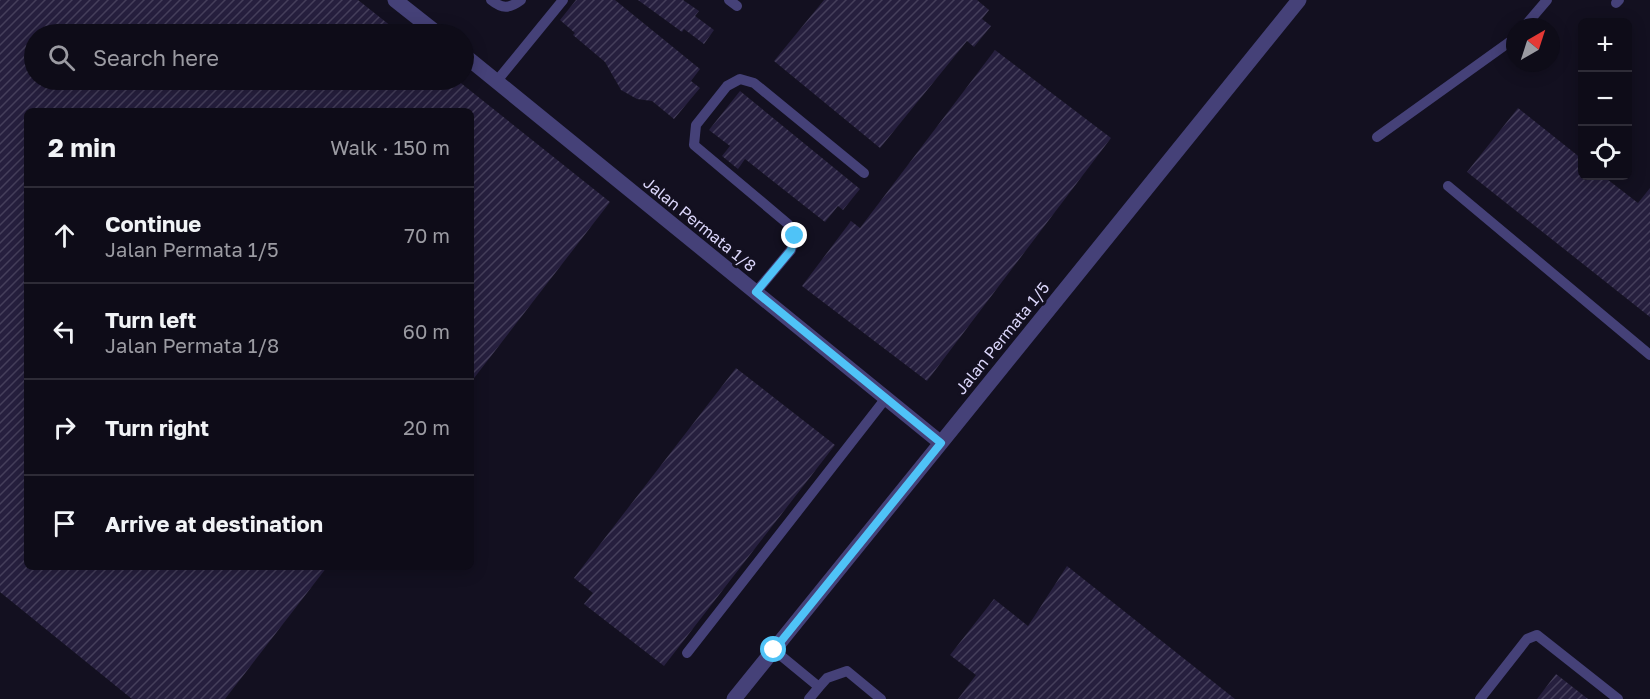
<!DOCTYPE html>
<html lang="en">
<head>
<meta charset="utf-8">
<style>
	:root { --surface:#0e0c18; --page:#1c1a25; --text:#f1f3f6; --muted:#9b9ba2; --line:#2e2c37 }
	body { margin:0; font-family:"Golos Text",sans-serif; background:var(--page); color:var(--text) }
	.controls { position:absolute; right:18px; top:18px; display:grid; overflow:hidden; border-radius:9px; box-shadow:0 3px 15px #0003 }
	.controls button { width:54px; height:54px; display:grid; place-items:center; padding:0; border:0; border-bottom:2px solid var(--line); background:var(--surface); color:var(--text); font:30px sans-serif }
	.compass { position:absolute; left:1506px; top:18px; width:54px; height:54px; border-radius:50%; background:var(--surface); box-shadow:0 3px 15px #0003; rotate:39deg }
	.stop { position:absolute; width:18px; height:18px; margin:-14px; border:4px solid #4fc3f7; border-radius:50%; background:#fff }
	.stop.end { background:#4fc3f7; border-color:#fff; box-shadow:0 2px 6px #0008 }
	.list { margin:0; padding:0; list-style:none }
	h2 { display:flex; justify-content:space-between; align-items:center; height:78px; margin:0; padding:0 24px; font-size:26px }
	h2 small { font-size:20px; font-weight:400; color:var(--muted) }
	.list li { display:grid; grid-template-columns:39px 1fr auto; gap:18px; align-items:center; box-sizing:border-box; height:96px; padding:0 24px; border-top:2px solid var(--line) }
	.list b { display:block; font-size:22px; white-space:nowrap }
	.list p { margin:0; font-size:20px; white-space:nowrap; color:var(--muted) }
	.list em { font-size:20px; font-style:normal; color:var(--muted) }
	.icon { flex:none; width:33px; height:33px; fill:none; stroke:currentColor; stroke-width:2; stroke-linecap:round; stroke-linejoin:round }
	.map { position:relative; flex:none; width:1650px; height:699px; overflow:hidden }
	.search { position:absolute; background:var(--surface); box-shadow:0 3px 15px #0003; left:24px; top:24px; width:450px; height:66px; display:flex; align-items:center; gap:15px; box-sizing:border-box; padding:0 21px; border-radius:33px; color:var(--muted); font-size:22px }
	.panel { position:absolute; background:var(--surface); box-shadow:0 3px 15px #0003; left:24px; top:108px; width:450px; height:462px; border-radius:9px }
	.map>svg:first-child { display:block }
	.building { fill:url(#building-hatch) }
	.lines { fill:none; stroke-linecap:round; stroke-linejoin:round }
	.lane { stroke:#454178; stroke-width:10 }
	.street { stroke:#454178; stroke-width:15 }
	.route { stroke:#4fc3f7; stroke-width:8 }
	.labels { text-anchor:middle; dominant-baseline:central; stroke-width:6; stroke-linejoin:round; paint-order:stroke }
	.street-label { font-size:16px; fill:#dad5f9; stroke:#131020 }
</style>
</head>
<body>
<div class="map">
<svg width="1650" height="699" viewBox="0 0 1650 699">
	<defs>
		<pattern id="building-hatch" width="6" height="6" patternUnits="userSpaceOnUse" patternTransform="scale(1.5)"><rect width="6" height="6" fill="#261f3e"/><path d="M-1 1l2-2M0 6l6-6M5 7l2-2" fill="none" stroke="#453f5b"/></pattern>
	</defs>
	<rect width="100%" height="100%" fill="#131020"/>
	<path class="building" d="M0 0H358L401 34H34V80H457L610 202 471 382V111H27V567H327L225 699H132L0 592Z
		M576 0H615L700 69 691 81 700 88 674 119 652 101 637 99 621 90 605 62 573 35 575 33 560 20Z
		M638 0H683L699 11 695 16 714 30 704 44 684 29 682 32Z
		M824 0H977L989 10 982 19 991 26 974 47 967 41 880 148 774 61Z
		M995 50 1111 138 927 381 802 286 851 221 860 228Z
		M740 91 860 189 843 210 838 206 825 222 745 159 738 169 722 156 730 146 709 130Z
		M1518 108 1582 159V176H1603L1638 203 1650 188V317L1467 172Z
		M736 368 835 445 664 666 584 604 593 593 574 578Z
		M1067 566 1235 699H958L976 675 950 655 994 599 1028 626Z
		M1556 674 1588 699H1537Z"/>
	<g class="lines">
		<path class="lane" d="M491 0C502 9 509 9 521 0
			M729 0 737 6
			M1616 3 1619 0
			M1524 27 1547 0
			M496 82 563 0
			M1377 137 1515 38
			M1448 186 1650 355
			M756 292 791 250 795 236 788 224 694 145 696 125 727 86 740 79 754 83 864 173
			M774 650 819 687 809 699
			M687 653 886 398
			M819 687 827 678 847 671 881 699
			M1480 699 1527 639 1537 635 1618 699"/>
		<path class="street" d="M395 0 438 34
			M464 55 941 443
			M734 699 1299 0"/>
	</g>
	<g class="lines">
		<path class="route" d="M774 650 941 443 756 292 791 250 795 236"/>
	</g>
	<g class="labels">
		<g class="street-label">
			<text transform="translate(700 224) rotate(39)">Jalan Permata 1/8</text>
			<text transform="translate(1002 338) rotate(-51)">Jalan Permata 1/5</text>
		</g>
	</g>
</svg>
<div class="controls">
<button>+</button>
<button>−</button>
<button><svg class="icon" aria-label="locate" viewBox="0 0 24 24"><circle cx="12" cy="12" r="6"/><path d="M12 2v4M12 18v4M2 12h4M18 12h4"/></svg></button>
</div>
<svg class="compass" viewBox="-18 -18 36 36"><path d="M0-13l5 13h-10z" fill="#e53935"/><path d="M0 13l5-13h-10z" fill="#9b9ba2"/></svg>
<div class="stop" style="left:774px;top:650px"></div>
<div class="stop end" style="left:795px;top:236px"></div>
<div class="search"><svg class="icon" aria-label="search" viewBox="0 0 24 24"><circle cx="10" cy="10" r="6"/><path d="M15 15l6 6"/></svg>Search here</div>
<section class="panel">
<h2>2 min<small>Walk · 150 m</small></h2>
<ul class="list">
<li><svg class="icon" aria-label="ahead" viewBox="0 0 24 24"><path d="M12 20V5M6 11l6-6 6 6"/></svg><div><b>Continue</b><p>Jalan Permata 1/5</p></div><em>70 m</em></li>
<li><svg class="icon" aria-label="left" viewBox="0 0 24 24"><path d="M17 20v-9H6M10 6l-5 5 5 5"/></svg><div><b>Turn left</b><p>Jalan Permata 1/8</p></div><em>60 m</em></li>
<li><svg class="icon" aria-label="right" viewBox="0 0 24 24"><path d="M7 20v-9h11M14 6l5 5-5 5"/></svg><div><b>Turn right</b></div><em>20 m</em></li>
<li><svg class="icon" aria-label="arrive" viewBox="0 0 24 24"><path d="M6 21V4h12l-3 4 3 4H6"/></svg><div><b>Arrive at destination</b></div></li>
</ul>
</section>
</div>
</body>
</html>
